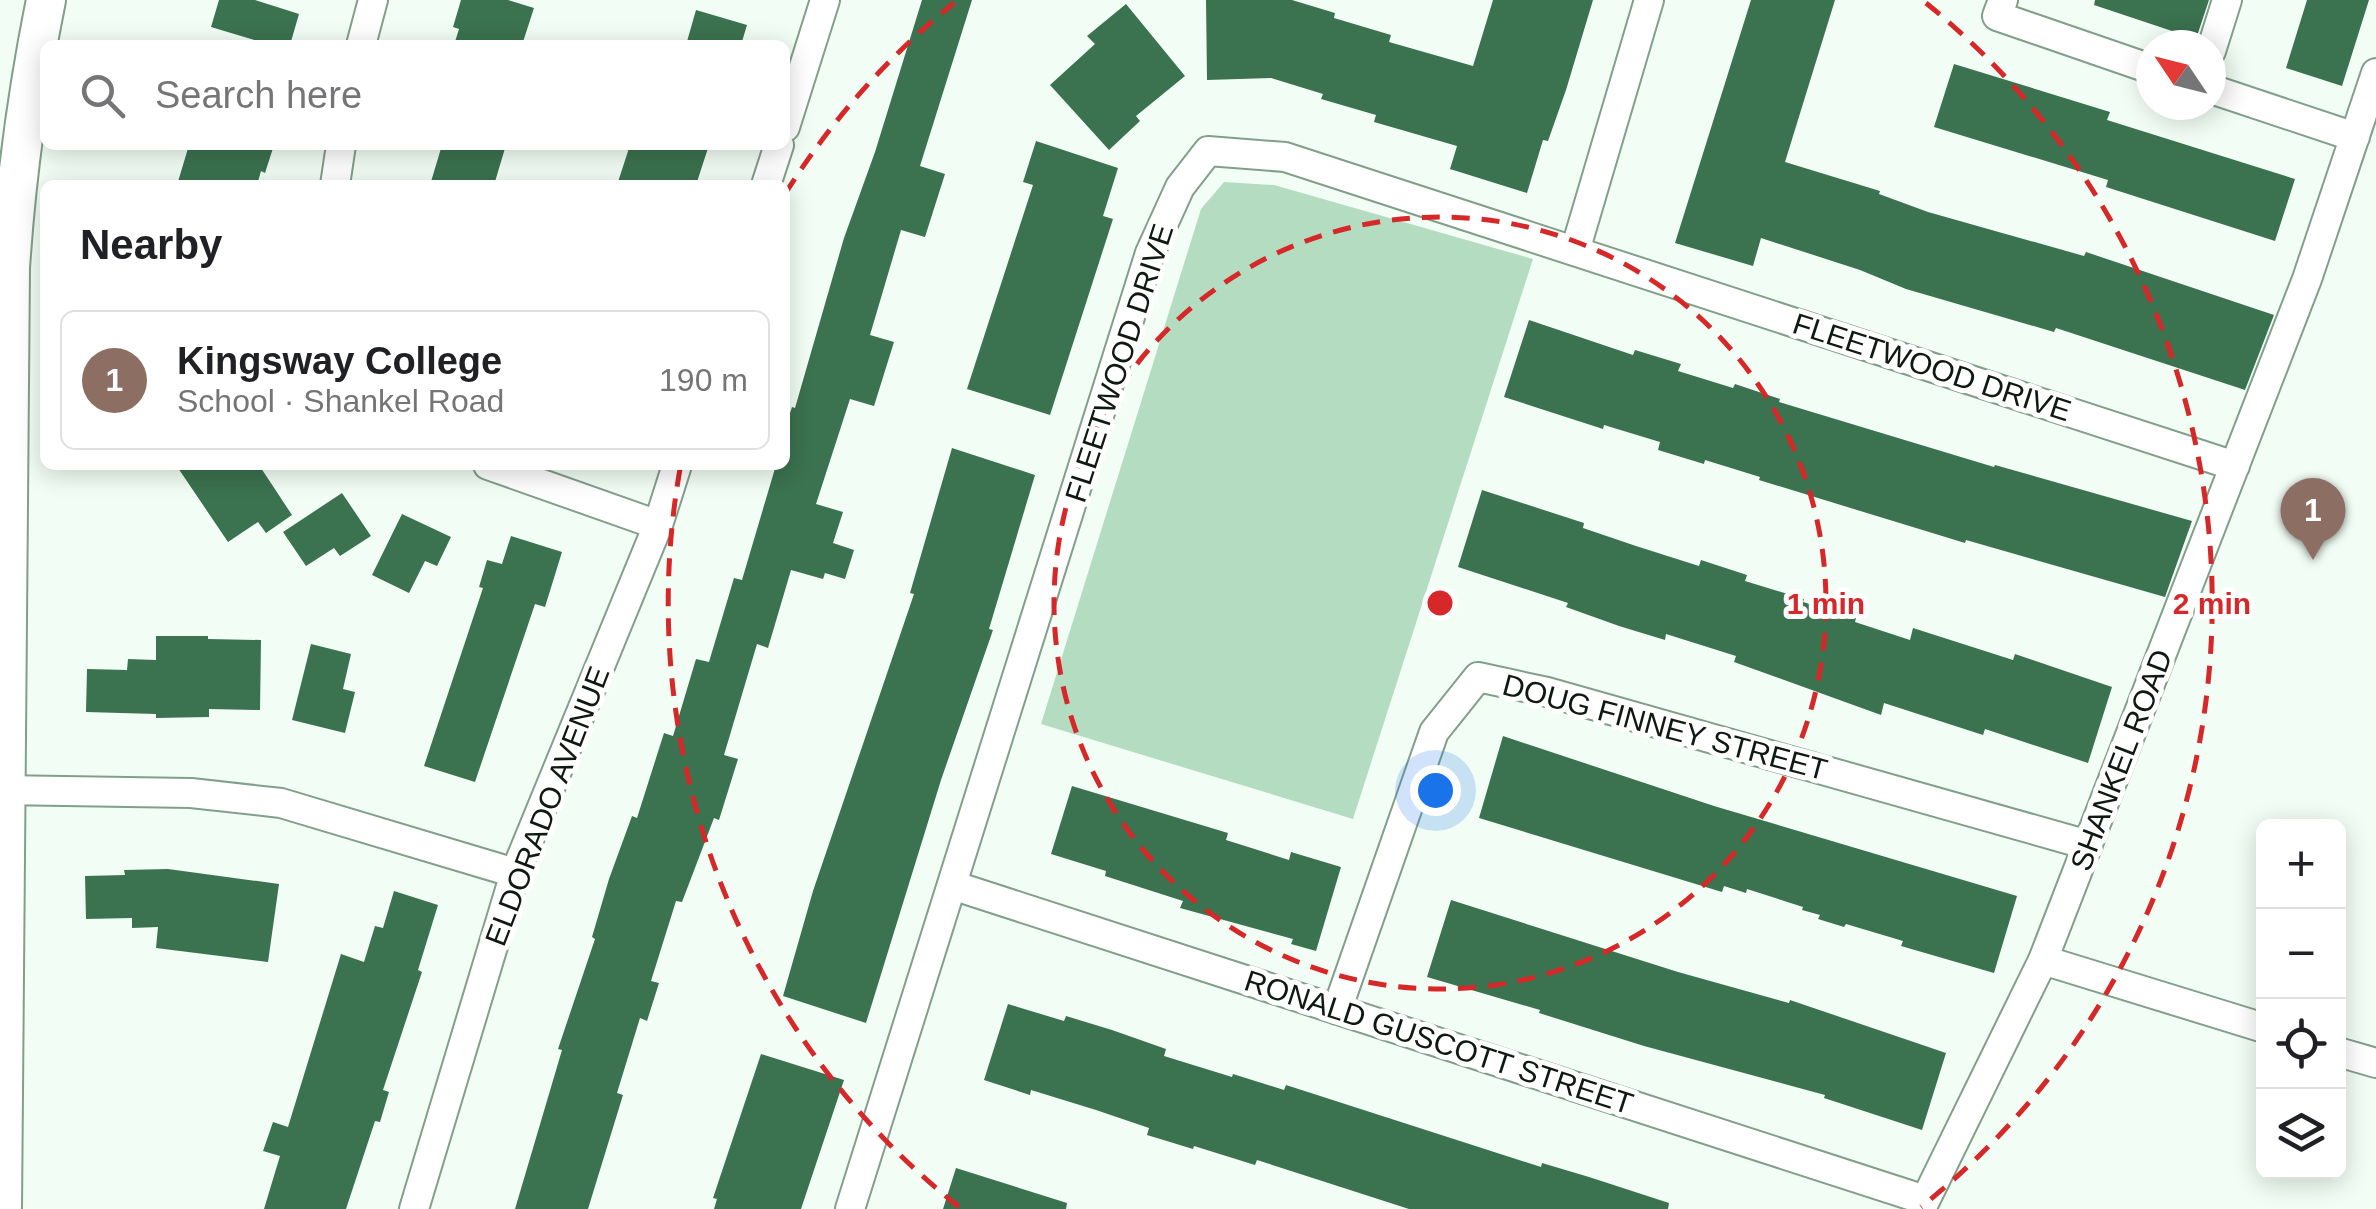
<!DOCTYPE html>
<html lang="en">
<head>
<meta charset="utf-8">
<style>
	:root { --surface:#fff; --page:#f2f2f2; --text:#202124; --muted:#757577; --line:#e0e0e0; --accent:#7c3aed }
	body { margin:0; font-family:Arial,sans-serif; background:var(--page); color:var(--text) }
	.controls { position:absolute; right:30px; bottom:30px; display:grid; overflow:hidden; border-radius:15px; box-shadow:0 5px 25px #0003 }
	.controls button { width:90px; height:90px; display:grid; place-items:center; padding:0; border:0; border-bottom:2px solid var(--line); background:var(--surface); color:var(--text); font:50px sans-serif }
	.compass { position:absolute; left:2136px; top:30px; width:90px; height:90px; border-radius:50%; background:var(--surface); box-shadow:0 5px 25px #0003; rotate:305deg }
	.you { position:absolute; left:1435px; top:790px; width:35px; height:35px; margin:-25px; border:8px solid #fff; border-radius:50%; background:#1a73e8; box-shadow:0 0 0 15px #1a73e833 }
	.badge { display:grid; place-items:center; width:65px; height:65px; border-radius:50%; background:var(--accent); color:#fff; font-size:32px; font-weight:700 }
	.pin { position:absolute; translate:-50% -82px; filter:drop-shadow(0 2px 5px #0008) }
	.pin::after { content:''; position:absolute; top:52px; width:35px; height:30px; background:inherit; clip-path:polygon(0 0,100% 0,50% 100%) }
	.list { margin:0; padding:0; list-style:none }
	h2 { display:flex; justify-content:space-between; align-items:center; height:130px; margin:0; padding:0 40px; font-size:42px }
	h2 small { font-size:32px; font-weight:400; color:var(--muted) }
	.list li { display:grid; grid-template-columns:65px 1fr auto; gap:30px; align-items:center; box-sizing:border-box; height:140px; margin:0 20px 20px; padding:0 20px; border:2px solid var(--line); border-radius:15px }
	.list b { display:block; font-size:38px; white-space:nowrap }
	.list p { margin:0; font-size:32px; white-space:nowrap; color:var(--muted) }
	.list em { font-size:32px; font-style:normal; color:var(--muted) }
	.icon { flex:none; width:55px; height:55px; fill:none; stroke:currentColor; stroke-width:2; stroke-linecap:round; stroke-linejoin:round }
	.map { position:relative; flex:none; width:2376px; height:1209px; overflow:hidden }
	.search { position:absolute; background:var(--surface); box-shadow:0 5px 25px #0003; left:40px; top:40px; width:750px; height:110px; display:flex; align-items:center; gap:25px; box-sizing:border-box; padding:0 35px; border-radius:15px; color:var(--muted); font-size:38px }
	.panel { position:absolute; background:var(--surface); box-shadow:0 5px 25px #0003; left:40px; top:180px; width:750px; height:290px; border-radius:15px }
	.map>svg:first-child { display:block }
	.green { fill:#b4dcc0 }
	.building { fill:#3b724f }
	.lines { fill:none; stroke-linecap:round; stroke-linejoin:round }
	.street-casing { stroke:#829f8a; stroke-width:32 }
	.secondary-casing { stroke:#829f8a; stroke-width:42 }
	.street { stroke:#fff; stroke-width:28 }
	.secondary { stroke:#fff; stroke-width:38 }
	.ring { fill:none; stroke:#d62828; stroke-width:5; stroke-dasharray:18 12 }
	.labels { text-anchor:middle; dominant-baseline:central; stroke-width:10; stroke-linejoin:round; paint-order:stroke }
	.street-label { font-size:30px; fill:#0d1911; stroke:#fff }
	.centre { fill:#d62828; stroke:#fff; stroke-width:5 }
	.ring-label { font-size:30px; text-anchor:middle; font-weight:bold; fill:#d62828; stroke:#fff; stroke-width:10; stroke-linejoin:round; paint-order:stroke }
</style>
</head>
<body>
<div class="map">
<svg width="2376" height="1209" viewBox="0 0 2376 1209">
	<rect width="100%" height="100%" fill="#f2fef5"/>
	<path class="green" d="M1224 182 1274 185 1533 259 1353 819 1041 724 1201 209Z"/>
	<path class="building" d="M219 0H255L299 14 290 45H271L211 27Z
		M461 0H508L534 8 522 45H454L459 29 453 27Z
		M922 0H972L920 166 945 174 925 237 901 230 870 335 894 342 874 406 850 399 816 504 843 512 833 543 854 550 845 579 825 573 823 579 791 570 768 648 757 644 724 755 738 759 719 820 714 818 682 902 676 901 651 981 659 983 647 1021 640 1018 617 1093 623 1095 588 1209H515L562 1050 558 1049 595 939 592 937 609 879 632 816 637 818 664 733 673 736 696 659 709 662 734 578 742 580 776 465H785V428L792 407 795 408 844 238 875 152Z
		M1206 0H1292L1335 13 1334 18 1391 35 1389 42 1473 66 1493 0H1593L1566 90 1548 141 1543 140 1527 193 1450 169 1457 146 1374 122 1376 115 1321 99 1323 94 1271 78 1207 80Z
		M1751 0H1835L1785 162 1880 191 1879 194 1928 212 2084 256 2086 252 2274 315 2245 390 2056 328 2054 332 1906 289 1860 270 1761 238 1753 266 1675 243Z
		M2095 0H2209L2196 39 2094 5Z
		M2307 0H2369L2342 86 2286 68Z
		M1126 4 1185 76 1136 116 1140 121 1109 150 1050 85 1095 44 1087 36Z
		M696 10 747 25 741 45H686Z
		M1954 64 2110 112 2107 120 2295 179 2275 241 2106 187 2108 180 1934 127Z
		M1036 141 1118 168 1103 216 1113 219 1050 415 967 389 1033 185 1023 182Z
		M189 145H274L265 173 261 171 257 185H177Z
		M442 145H506L494 185H430Z
		M630 145H709L696 185H617Z
		M1529 320 1633 355 1635 350 1681 364 1678 371 1733 388 1735 384 1780 399 1779 402 1994 467 1995 465 2192 521 2165 597 1966 540 1965 543 1759 480 1760 477 1705 460 1704 464 1658 450 1660 442 1604 425 1603 429 1504 397Z
		M952 448 1035 475 989 629 993 630 941 780 866 1023 783 996 813 891 914 594 910 593Z
		M176 465H259L292 515 266 533 258 522 228 542Z
		M1482 490 1584 523 1583 528 1636 546 1699 566 1701 560 1747 575 1745 581 1804 599 1803 602 1856 618 1855 622 1910 640 1913 628 2013 660 2015 654 2112 687 2088 763 1985 729 1983 735 1884 703 1881 715 1734 662 1736 656 1666 634 1665 640 1619 626 1566 607 1568 603 1458 567Z
		M342 493 371 536 340 556 334 548 306 566 283 532Z
		M402 514 451 537 437 566 425 561 409 593 372 575Z
		M511 536 562 552 545 607 535 604 475 782 424 766 483 588 479 587 487 560 502 564Z
		M156 636H208V639L261 640 260 710 209 709V717L156 718V714L86 712 87 669 127 670 128 659 156 660Z
		M311 644 351 654 343 689 355 692 345 733 292 720Z
		M1503 736 1714 806 2017 896 1994 973 1901 946 1903 941 1846 924 1844 927 1818 919 1820 915 1802 910 1803 907 1747 889 1746 893 1724 886 1722 892 1479 818Z
		M1072 786 1228 833 1226 840 1289 860 1291 852 1341 867 1316 951 1291 944 1293 939 1180 908 1183 901 1105 876 1106 871 1051 854Z
		M168 869 279 884 268 962 156 948 158 927 132 928V918L86 919 85 876 125 875 124 870Z
		M394 891 438 905 418 970 422 972 383 1090 389 1092 380 1122 375 1121 346 1209H264L280 1156 263 1151 273 1122 288 1127 341 954 364 962 375 926 383 928Z
		M1451 900 1678 972 1789 1003 1790 1000 1946 1053 1922 1130 1824 1098 1825 1095 1644 1046 1539 1013 1540 1010 1427 977Z
		M1008 1004 1064 1021 1066 1016 1112 1030 1166 1049 1164 1056 1232 1077 1233 1074 1284 1090 1286 1085 1541 1167 1542 1163 1589 1177 1669 1203 1668 1209H1409L1257 1160 1255 1165 1194 1146 1193 1149 1147 1135 1149 1128 1096 1110 1031 1090 1030 1095 984 1080Z
		M761 1054 844 1080 801 1209H714L717 1199 713 1198Z
		M956 1168 1067 1203 1066 1209H943Z"/>
	<g class="lines">
		<g class="street-casing">
			<path id="street" d="M2003 0 1997 16 2151 69
				M361 45 373 0
				M2211 51 2227 0
				M2211 89 2355 137
				M785 127 825 0
				M335 185 341 145
				M766 185 779 145
				M1575 251 1649 0
				M488 465 658 525
				M0 790 191 793 281 803 515 873
				M952 885 1925 1200
				M2043 960 2264 1028
				M1337 1010 1434 732 1478 677 1547 692 2088 845
				M2338 1052 2376 1063
				M414 1209 515 873 658 525 677 465
				M850 1209 1150 253 1180 187 1208 151 1285 157 2235 466
				M1921 1209 2043 960 2307 279 2376 73"/>
		</g>
		<g class="secondary-casing">
			<path id="secondary" d="M2 1209 10 268C16 177 28 89 46 0"/>
		</g>
		<use href="#street" class="street"/>
		<use href="#secondary" class="secondary"/>
	</g>
	<g class="ring">
		<circle cx="1440" cy="603" r="386"/>
		<path d="M959 1207A772 772 0 0 1 680 469M785 194A772 772 0 0 1 954 3M1926 3A772 772 0 0 1 1921 1207"/>
	</g>
	<g class="labels">
		<g class="street-label">
			<text transform="translate(1119 363) rotate(-72)">FLEETWOOD DRIVE</text>
			<text transform="translate(1932 367) rotate(18)">FLEETWOOD DRIVE</text>
			<text transform="translate(1665 727) rotate(15)">DOUG FINNEY STREET</text>
			<text transform="translate(2121 760) rotate(-69)">SHANKEL ROAD</text>
			<text transform="translate(547 806) rotate(-69)">ELDORADO AVENUE</text>
			<text transform="translate(1439 1042) rotate(18)">RONALD GUSCOTT STREET</text>
		</g>
	</g>
	<circle cx="1440" cy="603" r="15" class="centre"/>
	<g class="ring-label">
		<text x="1826" y="614">1 min</text>
		<text x="2212" y="614">2 min</text>
	</g>
</svg>
<div class="controls">
<button>+</button>
<button>−</button>
<button><svg class="icon" aria-label="locate" viewBox="0 0 24 24"><circle cx="12" cy="12" r="6"/><path d="M12 2v4M12 18v4M2 12h4M18 12h4"/></svg></button>
<button><svg class="icon" aria-label="layers" viewBox="0 0 24 24"><path d="M12 4l9 5-9 5-9-5zM3 14l9 5 9-5"/></svg></button>
</div>
<svg class="compass" viewBox="-18 -18 36 36"><path d="M0-13l5 13h-10z" fill="#e53935"/><path d="M0 13l5-13h-10z" fill="#757577"/></svg>
<div class="you"></div>
<div class="pin badge" style="left:2313px;top:560px;background:#8d6e63">1</div>
<div class="search"><svg class="icon" aria-label="search" viewBox="0 0 24 24"><circle cx="10" cy="10" r="6"/><path d="M15 15l6 6"/></svg>Search here</div>
<section class="panel">
<h2>Nearby<small></small></h2>
<ul class="list">
<li><span class="badge" style="background:#8d6e63">1</span><div><b>Kingsway College</b><p>School · Shankel Road</p></div><em>190 m</em></li>
</ul>
</section>
</div>
</body>
</html>
